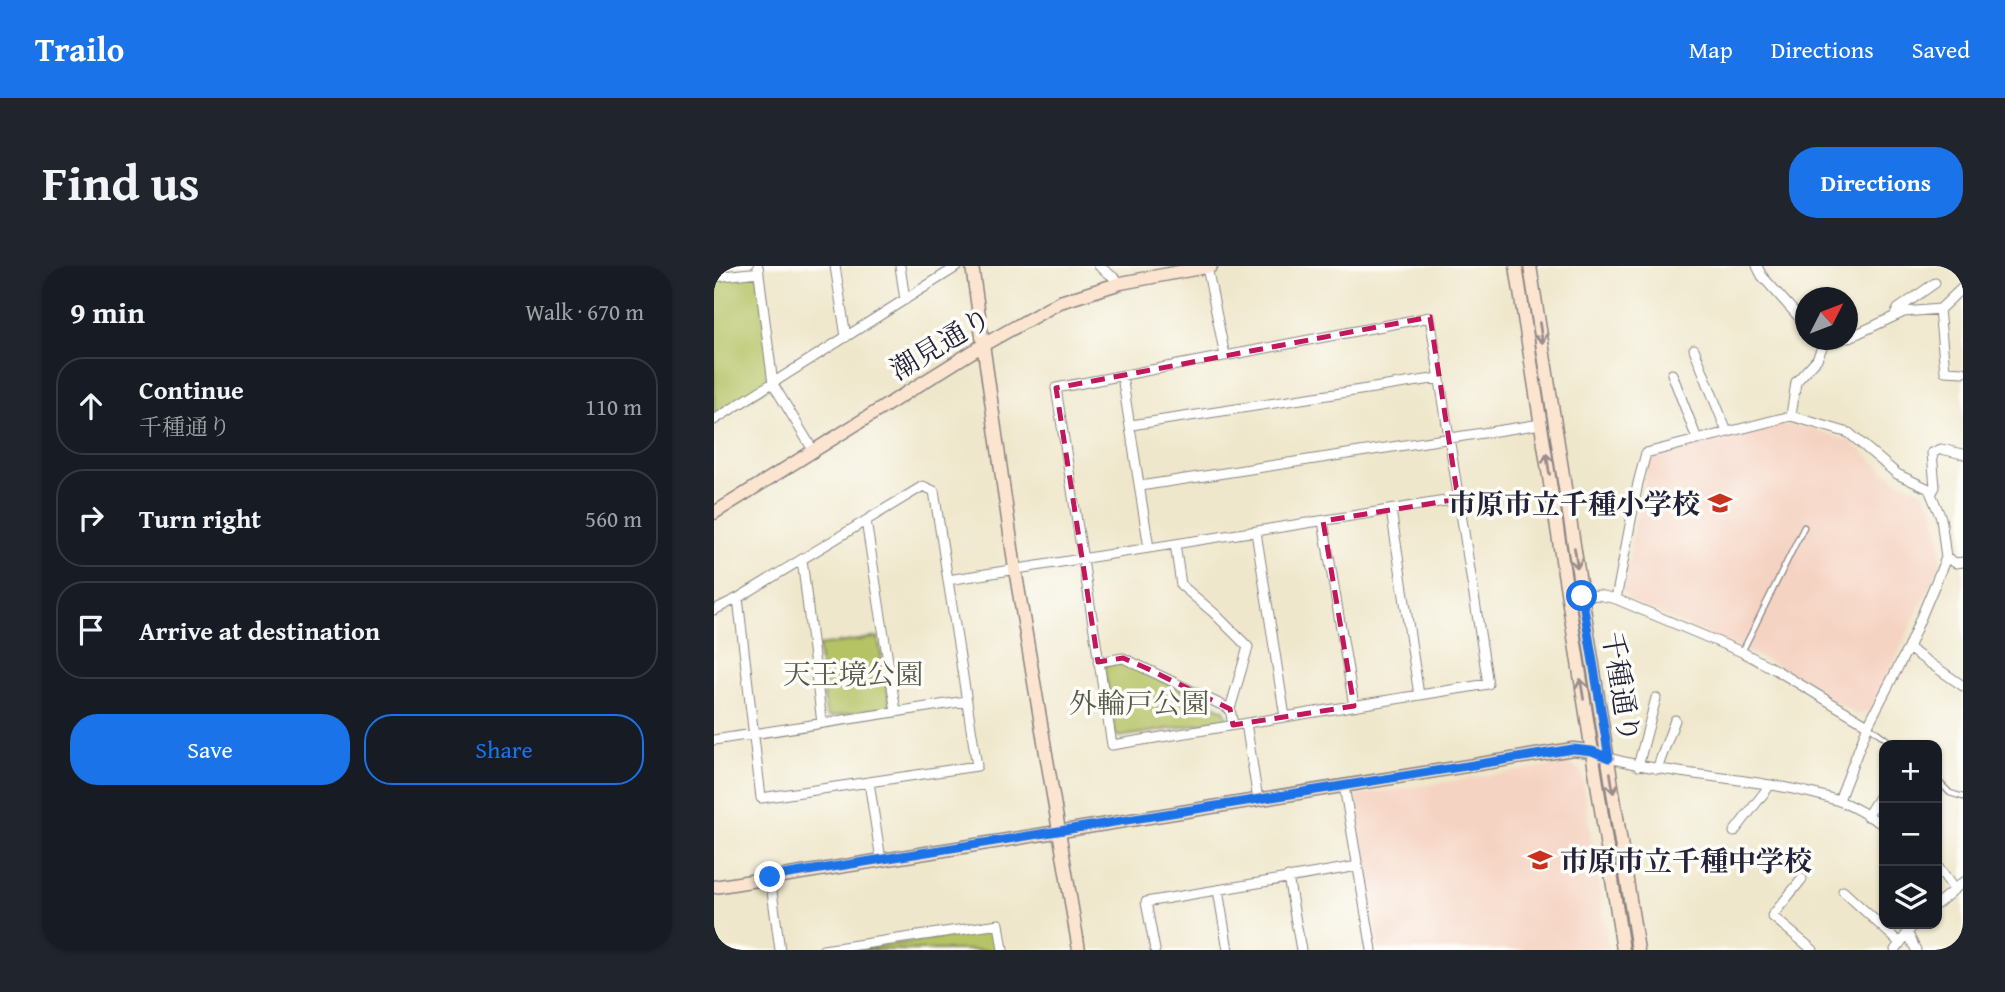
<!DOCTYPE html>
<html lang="en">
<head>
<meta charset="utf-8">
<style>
	:root { --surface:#171b24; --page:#20242c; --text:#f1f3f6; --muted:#9ea1a6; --line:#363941; --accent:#1a73e8 }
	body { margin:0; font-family:"Gentium Book Plus","Noto Serif JP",serif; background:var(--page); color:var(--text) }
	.controls { position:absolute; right:21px; bottom:21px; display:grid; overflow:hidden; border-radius:14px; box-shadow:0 2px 5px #0004 }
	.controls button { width:63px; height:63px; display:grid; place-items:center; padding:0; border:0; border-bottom:2px solid var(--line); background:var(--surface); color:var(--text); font:35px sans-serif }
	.compass { position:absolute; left:1081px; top:21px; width:63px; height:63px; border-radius:50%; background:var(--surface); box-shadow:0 2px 5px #0004; rotate:48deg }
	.stop { position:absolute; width:21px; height:21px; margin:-16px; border:5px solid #1a73e8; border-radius:50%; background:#fff }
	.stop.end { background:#1a73e8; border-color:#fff; box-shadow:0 2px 7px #0008 }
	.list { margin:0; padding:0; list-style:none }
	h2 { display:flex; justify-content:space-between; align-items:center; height:91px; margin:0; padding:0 28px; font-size:30px }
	h2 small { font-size:23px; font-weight:400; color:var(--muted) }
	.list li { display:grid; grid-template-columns:46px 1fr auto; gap:21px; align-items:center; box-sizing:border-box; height:98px; margin:0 14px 14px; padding:0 14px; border:2px solid var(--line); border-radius:28px }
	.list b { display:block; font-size:26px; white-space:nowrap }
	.list p { margin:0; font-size:23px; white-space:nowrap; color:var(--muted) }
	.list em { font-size:23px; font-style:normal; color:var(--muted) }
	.actions { display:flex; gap:14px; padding:21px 28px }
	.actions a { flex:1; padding:16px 0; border:2px solid var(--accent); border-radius:28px; text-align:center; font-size:24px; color:var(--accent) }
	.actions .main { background:var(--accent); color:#fff }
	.icon { flex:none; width:38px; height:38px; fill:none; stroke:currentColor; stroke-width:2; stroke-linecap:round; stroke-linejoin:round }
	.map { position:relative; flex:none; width:1249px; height:684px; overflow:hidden; border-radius:28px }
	header { display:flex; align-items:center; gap:42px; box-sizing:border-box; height:98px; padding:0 35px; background:var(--accent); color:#fff }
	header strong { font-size:33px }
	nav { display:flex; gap:38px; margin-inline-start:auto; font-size:24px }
	.intro { display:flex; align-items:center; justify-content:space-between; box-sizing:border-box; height:168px; padding:0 42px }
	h1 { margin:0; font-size:49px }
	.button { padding:18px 32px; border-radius:28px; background:var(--accent); color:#fff; font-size:24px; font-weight:700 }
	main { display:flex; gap:42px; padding:0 42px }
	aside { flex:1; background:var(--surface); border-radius:28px; box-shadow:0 2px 5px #0004 }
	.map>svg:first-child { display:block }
	.built { fill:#f5d3c2 }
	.green { fill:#b5c365; stroke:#6c7250; stroke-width:2 }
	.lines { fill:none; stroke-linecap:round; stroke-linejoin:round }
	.lane-casing { stroke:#888483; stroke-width:7 }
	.street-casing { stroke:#888483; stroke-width:11 }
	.secondary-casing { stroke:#888483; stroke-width:15 }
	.lane { stroke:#fff; stroke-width:4.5 }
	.street { stroke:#fff; stroke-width:9 }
	.secondary { stroke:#fce5d0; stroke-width:12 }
	.oneway { stroke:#9a8d8d }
	.route { stroke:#1a73e8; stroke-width:9 }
	.marked { fill:none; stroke:#c2185b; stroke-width:5; stroke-dasharray:14 9; stroke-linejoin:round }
	.labels { text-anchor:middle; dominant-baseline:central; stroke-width:7; stroke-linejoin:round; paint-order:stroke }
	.street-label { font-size:28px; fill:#22223b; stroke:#fdfcf7 }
	.poi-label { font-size:28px; font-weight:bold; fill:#22223b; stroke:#fdfcf7; text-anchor:end }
	.park-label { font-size:28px; fill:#555a4a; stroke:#fdfcf7 }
</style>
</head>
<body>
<header>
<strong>Trailo</strong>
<nav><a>Map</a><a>Directions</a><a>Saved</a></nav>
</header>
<div class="intro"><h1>Find us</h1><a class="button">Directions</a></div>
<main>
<aside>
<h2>9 min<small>Walk · 670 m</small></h2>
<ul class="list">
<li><svg class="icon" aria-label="ahead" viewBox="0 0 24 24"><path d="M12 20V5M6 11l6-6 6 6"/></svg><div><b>Continue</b><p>千種通り</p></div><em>110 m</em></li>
<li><svg class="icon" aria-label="right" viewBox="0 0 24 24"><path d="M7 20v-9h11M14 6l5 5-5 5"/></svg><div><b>Turn right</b></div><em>560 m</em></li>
<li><svg class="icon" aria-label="arrive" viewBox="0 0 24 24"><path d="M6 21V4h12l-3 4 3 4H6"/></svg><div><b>Arrive at destination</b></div></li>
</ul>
<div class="actions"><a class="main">Save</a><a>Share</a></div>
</aside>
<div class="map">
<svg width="1249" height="684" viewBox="0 0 1249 684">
	<rect width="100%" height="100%" fill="#fdfcf7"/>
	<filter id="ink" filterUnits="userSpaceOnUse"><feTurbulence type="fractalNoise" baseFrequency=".0143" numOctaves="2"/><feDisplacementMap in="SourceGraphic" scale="14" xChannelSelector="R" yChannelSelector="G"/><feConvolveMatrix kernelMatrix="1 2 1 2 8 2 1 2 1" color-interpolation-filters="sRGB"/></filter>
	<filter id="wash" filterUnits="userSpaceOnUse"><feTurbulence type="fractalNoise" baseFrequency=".00686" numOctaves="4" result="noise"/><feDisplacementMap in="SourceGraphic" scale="28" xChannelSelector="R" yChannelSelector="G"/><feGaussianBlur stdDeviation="1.57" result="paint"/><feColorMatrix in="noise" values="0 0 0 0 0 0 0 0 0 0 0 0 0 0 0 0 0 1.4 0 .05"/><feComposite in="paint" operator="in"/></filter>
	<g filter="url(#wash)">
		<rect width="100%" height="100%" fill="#efe7cb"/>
		<path class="built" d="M1069 159 1097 162 1136 175 1181 213 1208 225 1219 240 1227 280 1226 298 1157 444 1143 449 1060 398 915 334 909 324 934 196 941 190 1029 166Z
			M855 497 867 505 895 684H665L641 530Z"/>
		<path class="green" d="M45 6 59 118 0 154V11Z
			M164 371 176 438 174 441 115 451 112 448 104 380Z
			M409 395 510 444 513 450 511 454 405 471 401 467 390 401 394 398Z
			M277 664 281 667 284 684H139Z"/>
	</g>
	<g filter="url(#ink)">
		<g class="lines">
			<g class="lane-casing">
				<path id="lane" d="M1028 386 1090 261
					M1155 460 1180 479
					M1223 514 1236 527 1249 531"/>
			</g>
			<g class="street-casing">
				<path id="street" d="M44 0 59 118 99 184
					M121 0 132 71
					M186 0 191 34
					M385 0 407 17
					M1043 0 1048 10 1092 59
					M493 1 511 90
					M0 11 45 6
					M1225 43 1231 105 1249 106
					M1181 49 1184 43 1221 17
					M716 51 774 418 398 479 342 122Z
					M1134 72 1190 46 1226 43 1249 21
					M1109 79 1127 74
					M980 83 1013 166
					M958 108 983 173
					M408 110 435 282
					M1077 150 1082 116 1103 93 1109 79
					M0 154 244 0
					M417 159 725 112
					M426 220 827 158
					M1217 228 1221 221 1218 187 1227 183 1249 188
					M677 244 705 429
					M152 255 182 446
					M609 255 640 440
					M542 266 571 451
					M461 278 467 319 500 347 534 381 516 443 519 459
					M1232 292 1242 297 1249 296
					M88 293 108 457
					M234 314 744 233
					M868 330 885 329 902 333 1028 386 1062 404 1154 459
					M902 333 924 217 932 187 1077 150 1135 167 1183 208 1215 223 1227 252 1232 292 1194 382 1154 459 1125 534
					M0 344 24 332 209 220 220 225 263 500 47 532 24 332
					M1194 382 1249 420
					M384 396 409 392 516 443
					M532 457 544 534
					M0 474 252 435
					M895 492C969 512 1049 511 1122 534 1139 539 1155 551 1170 559
					M924 500 942 432
					M943 503 961 454
					M155 516 167 594
					M630 520 658 684
					M1153 550 1170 523
					M1020 566 1056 519
					M1223 600 1240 623
					M56 611 66 684
					M574 611 587 684
					M1088 613 1058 650 1099 684
					M504 624 514 684
					M1129 625 1186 677
					M1223 638 1249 616
					M1193 666 1202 684
					M109 684 285 658 289 684
					M441 684 432 636 644 600
					M1181 684 1200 658"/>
			</g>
			<g class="secondary-casing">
				<path id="secondary" d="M258 0 301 303 365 684
					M802 0 909 684
					M816 0 924 684
					M0 247 269 79 346 36 407 17 497 0
					M0 621 859 483 878 485 895 492"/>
			</g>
			<use href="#lane" class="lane"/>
			<use href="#street" class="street"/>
			<use href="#secondary" class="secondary"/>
		</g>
		<defs><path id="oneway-shaft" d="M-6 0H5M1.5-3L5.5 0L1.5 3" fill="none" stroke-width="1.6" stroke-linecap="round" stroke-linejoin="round" transform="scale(1.75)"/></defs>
		<g class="oneway">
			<use href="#oneway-shaft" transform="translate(827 67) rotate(81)"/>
			<use href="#oneway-shaft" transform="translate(834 198) rotate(-99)"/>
			<use href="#oneway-shaft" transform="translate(862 292) rotate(81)"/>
			<use href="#oneway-shaft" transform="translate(868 423) rotate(-99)"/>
			<use href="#oneway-shaft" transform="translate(898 517) rotate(81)"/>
		</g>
	</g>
	<g class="lines" filter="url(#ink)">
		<path class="route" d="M56 611 859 483 878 485 895 492 868 330"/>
	</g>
	<path class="marked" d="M716 51 744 233 609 255 640 440 519 459 516 443 432 402 409 392 384 396 342 122Z"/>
	<defs>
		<g id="school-bare" transform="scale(1.89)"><path d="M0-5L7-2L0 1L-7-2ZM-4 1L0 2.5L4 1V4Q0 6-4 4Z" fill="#c8321e" stroke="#fdfcf7" stroke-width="2.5" paint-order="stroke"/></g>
	</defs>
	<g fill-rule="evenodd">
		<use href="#school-bare" x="1006" y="237"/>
		<use href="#school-bare" x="826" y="594"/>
	</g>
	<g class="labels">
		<g class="street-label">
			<text transform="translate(226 77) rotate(-31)">潮見通り</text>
			<text transform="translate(908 421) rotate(81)">千種通り</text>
		</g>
		<g class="poi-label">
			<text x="986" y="237">市原市立千種小学校</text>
			<text x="846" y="594" text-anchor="start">市原市立千種中学校</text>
		</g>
		<g class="park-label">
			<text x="139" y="407">天王境公園</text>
			<text x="425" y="436">外輪戸公園</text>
		</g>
	</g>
</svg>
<div class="controls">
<button>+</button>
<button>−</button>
<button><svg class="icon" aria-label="layers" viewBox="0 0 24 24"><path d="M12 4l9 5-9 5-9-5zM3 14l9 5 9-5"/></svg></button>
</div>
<svg class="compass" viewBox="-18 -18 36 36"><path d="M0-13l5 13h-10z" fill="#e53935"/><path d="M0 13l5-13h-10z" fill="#9ea1a6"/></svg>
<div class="stop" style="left:868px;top:330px"></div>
<div class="stop end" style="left:56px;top:611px"></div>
</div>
</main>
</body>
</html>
